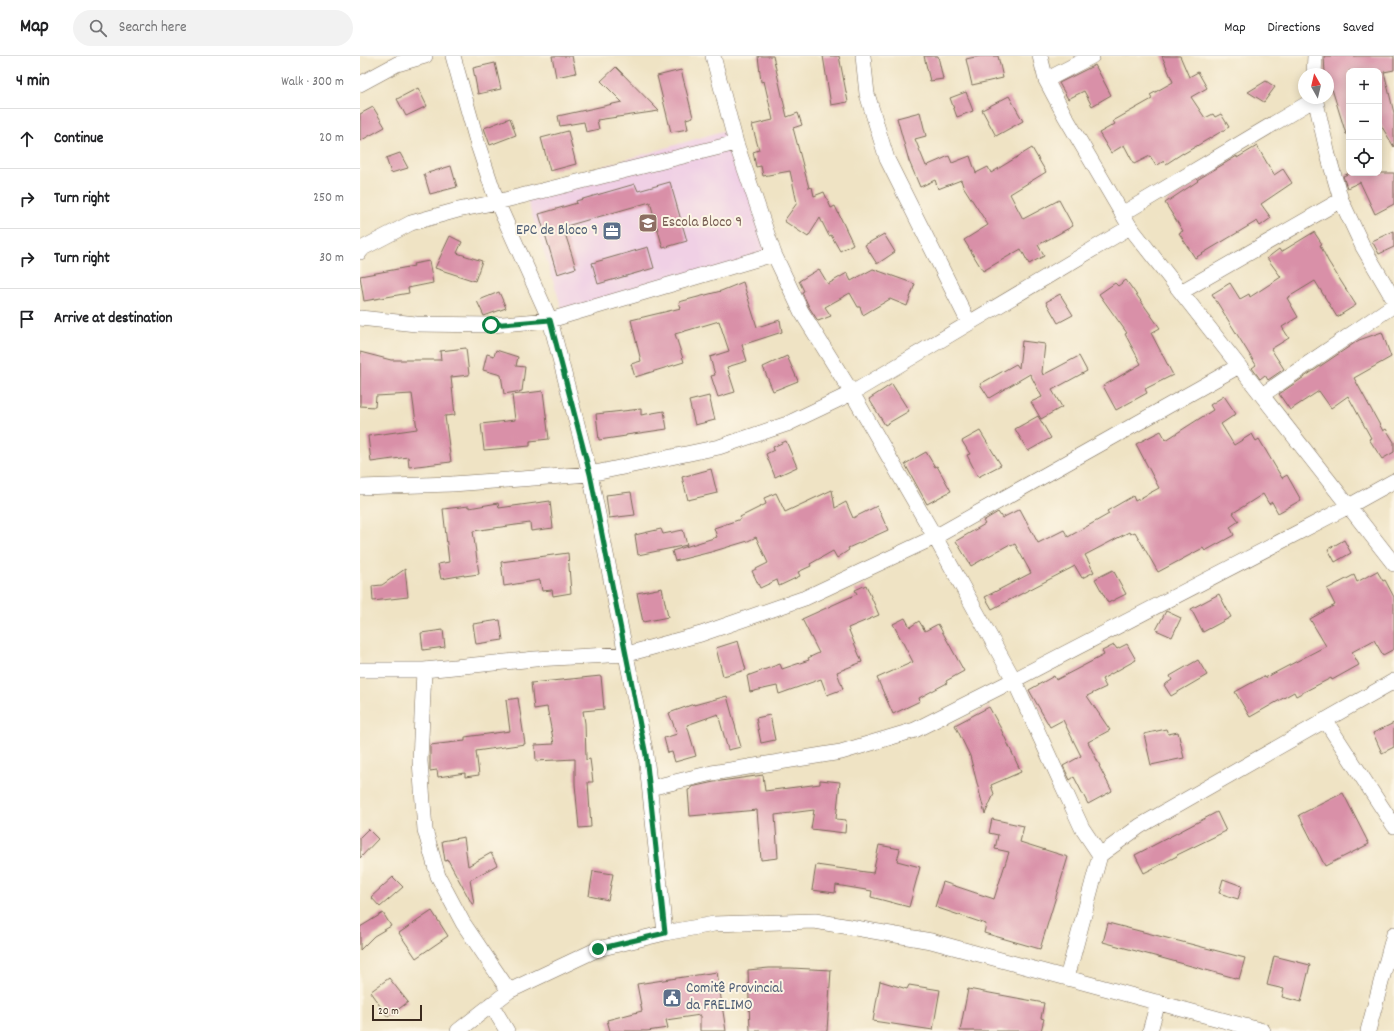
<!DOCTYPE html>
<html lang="en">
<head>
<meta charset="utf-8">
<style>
	:root { --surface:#fff; --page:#f2f2f2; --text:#202124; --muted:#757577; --line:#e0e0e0 }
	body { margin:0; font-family:Dekko,sans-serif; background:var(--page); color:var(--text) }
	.controls { position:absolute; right:12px; top:12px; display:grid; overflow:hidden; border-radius:8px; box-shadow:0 2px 10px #0003 }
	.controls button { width:36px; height:36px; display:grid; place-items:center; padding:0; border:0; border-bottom:1px solid var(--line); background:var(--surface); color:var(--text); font:20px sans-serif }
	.compass { position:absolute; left:938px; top:12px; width:36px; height:36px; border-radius:50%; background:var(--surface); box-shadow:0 2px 10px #0003; rotate:352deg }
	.scale { position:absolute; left:12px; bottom:10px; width:50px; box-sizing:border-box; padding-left:4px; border:2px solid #3b2a1e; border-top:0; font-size:11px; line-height:14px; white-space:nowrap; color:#3b2a1e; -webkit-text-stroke:3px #fcf5e5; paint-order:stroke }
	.stop { position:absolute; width:12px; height:12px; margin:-9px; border:3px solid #0b8043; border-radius:50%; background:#fff }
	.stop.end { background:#0b8043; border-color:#fff; box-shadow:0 1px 4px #0008 }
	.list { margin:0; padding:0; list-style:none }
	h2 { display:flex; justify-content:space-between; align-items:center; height:52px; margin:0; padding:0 16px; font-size:17px }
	h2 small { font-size:13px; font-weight:400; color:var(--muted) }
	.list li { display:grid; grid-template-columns:26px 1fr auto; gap:12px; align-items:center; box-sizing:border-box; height:60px; padding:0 16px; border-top:1px solid var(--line) }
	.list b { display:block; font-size:15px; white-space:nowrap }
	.list em { font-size:13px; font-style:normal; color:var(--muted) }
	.icon { flex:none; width:22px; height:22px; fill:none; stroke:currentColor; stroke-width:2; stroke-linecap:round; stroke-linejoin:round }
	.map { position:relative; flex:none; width:1034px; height:975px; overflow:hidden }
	header { display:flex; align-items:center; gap:24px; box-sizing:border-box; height:56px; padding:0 20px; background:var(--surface); border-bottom:1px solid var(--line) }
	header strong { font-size:19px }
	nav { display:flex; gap:22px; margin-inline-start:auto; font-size:14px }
	.search { width:280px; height:36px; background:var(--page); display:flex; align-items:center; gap:10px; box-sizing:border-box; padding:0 14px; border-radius:22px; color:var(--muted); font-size:15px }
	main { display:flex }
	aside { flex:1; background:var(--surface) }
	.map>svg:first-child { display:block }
	.built { fill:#f0d0e5 }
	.building { fill:#d990a8 }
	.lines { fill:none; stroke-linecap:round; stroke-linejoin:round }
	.street-casing { stroke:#7a6b58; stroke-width:16 }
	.street { stroke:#fff; stroke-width:15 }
	.route { stroke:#0b8043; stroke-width:5 }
	.labels { text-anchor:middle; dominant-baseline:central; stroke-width:4; stroke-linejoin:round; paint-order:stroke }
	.education-label { font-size:15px; fill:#785e54; stroke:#fcf5e5; text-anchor:start }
	.service-label { font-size:15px; fill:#4e5e75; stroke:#fcf5e5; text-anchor:end }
</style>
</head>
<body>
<header>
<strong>Map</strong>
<div class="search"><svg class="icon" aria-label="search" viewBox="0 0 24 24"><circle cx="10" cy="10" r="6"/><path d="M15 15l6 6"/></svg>Search here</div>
<nav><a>Map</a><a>Directions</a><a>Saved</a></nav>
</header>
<main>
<aside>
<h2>4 min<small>Walk · 300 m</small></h2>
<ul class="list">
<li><svg class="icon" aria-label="ahead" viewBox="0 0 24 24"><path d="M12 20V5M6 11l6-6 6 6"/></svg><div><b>Continue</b></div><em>20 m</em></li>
<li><svg class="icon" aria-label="right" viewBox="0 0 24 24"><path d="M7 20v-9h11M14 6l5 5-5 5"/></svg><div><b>Turn right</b></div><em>250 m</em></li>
<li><svg class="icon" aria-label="right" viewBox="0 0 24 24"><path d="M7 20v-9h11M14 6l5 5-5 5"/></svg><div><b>Turn right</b></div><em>30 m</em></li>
<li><svg class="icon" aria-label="arrive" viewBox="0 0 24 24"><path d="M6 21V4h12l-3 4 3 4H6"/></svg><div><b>Arrive at destination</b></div></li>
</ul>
</aside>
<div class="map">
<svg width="1034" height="975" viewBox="0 0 1034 975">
	<rect width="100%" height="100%" fill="#fcf5e5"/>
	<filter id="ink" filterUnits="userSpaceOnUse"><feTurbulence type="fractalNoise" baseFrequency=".025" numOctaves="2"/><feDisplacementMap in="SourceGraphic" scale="8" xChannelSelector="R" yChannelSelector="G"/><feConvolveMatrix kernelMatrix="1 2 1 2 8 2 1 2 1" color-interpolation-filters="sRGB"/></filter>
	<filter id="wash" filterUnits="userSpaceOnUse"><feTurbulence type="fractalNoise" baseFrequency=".012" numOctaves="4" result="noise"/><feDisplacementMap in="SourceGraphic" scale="16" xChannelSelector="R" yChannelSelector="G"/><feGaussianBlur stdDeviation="0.9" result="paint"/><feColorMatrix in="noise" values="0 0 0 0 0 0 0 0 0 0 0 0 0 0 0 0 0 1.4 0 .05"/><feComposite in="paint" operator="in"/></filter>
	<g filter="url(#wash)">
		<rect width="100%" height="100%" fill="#efe3c4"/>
		<path class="built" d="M369 73 412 200 205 262 164 134Z"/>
		<g id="blocks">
			<path class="building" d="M192 0H212L216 17 196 21Z
				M398 0H413L427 61 438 57 442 69 433 72 449 132 452 131 454 140 464 136 471 152 475 150 493 188 480 195 471 179 469 180 460 162 448 181 424 165 437 147 430 115 403 120 401 110 396 111 393 96 399 94 392 69 413 64 404 25 401 26Z
				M463 0H479L488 46 471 49Z
				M564 0H578L583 23 570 25Z
				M620 0H638L643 22 612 29 606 3Z
				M802 0H820L829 21 838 16 847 32 831 41 845 62 853 58 855 61 861 58 869 71 823 98V97L806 108 804 105 796 110 790 100 774 108 764 89 751 97 739 77 755 68 753 65 792 43 790 39 813 26Z
				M964 0H1034V14L1024 16 1034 57V91L1019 66V15H989V78H986L972 33H968V18H965Z
				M135 7 141 33 118 38 113 12Z
				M735 9 751 39 732 50 724 35 708 43 699 27Z
				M256 11 299 55 237 64 239 73 226 76 224 66 200 70 198 60 262 46 241 25Z
				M321 14 333 61 326 63 328 73 311 76 297 20Z
				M906 25 915 31 904 46 888 36Z
				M58 32 67 50 46 60 37 43Z
				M606 36 613 55 597 61 590 42Z
				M649 40 663 65 636 80 622 54Z
				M13 51 25 71 0 85V58Z
				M560 56 566 80 555 83 566 110 589 100 592 107 610 100 616 117 628 111 631 117 672 92 686 116 650 138 663 163 699 144 713 170 678 189 684 200 669 208 661 193 623 215 604 184 628 169 603 130 601 124 578 133 575 124 560 131 549 105 537 62Z
				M150 62 156 79 130 89 124 72Z
				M208 75 216 108 190 115 181 82Z
				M897 90 914 119 923 113 932 127 901 148 911 162 900 170 897 165 835 202 819 177 823 175 805 147 838 125 837 124 877 100V102Z
				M40 97 48 112 31 117 26 102Z
				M91 110 97 131 70 138 64 118Z
				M990 117H1034V148L1015 158 1000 126 987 132 983 120Z
				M310 126 327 185 303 192 290 146 203 171 216 212 197 218 179 158 217 147 216 145 275 128 278 135Z
				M1034 175V191L1019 198 1012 185Z
				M954 176 962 188 960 189 968 205 996 249 977 261 955 225 927 242 938 261 922 271 929 282 911 293 924 313 908 324 905 319 900 323 892 312 896 309 852 238 870 227 880 243 889 238 890 241 921 221 907 202 919 193 921 196Z
				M524 178 535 196 517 208 505 189Z
				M90 180 102 186 97 197 122 205 115 225 75 212Z
				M288 191 294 212 238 228 232 207Z
				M69 205 73 227 48 232 49 237 4 245 0 220 54 210 53 208Z
				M459 213 468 228 487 217 491 225 513 213 555 228 547 250 530 243 503 259 500 251H498L490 237 465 251 471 260 458 265 449 251 442 236 444 235 439 225Z
				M766 224 800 272 791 277 813 319 785 333 787 337 756 354 743 330 781 308 765 278 767 277 739 238 755 227 758 230Z
				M383 226 397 271 420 264 422 276 382 289 387 305 367 311 375 336 358 341 351 320 355 319 350 301 369 295 359 265 315 278 324 306 275 321 271 308 281 305 271 264 321 252 319 246 361 235Z
				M139 236 146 252 124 260 117 245Z
				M700 238 713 259 698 267 686 246Z
				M1022 276 1031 301 994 322 1023 375 1026 373 1034 386V396L1022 403 1009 383 1011 382 988 340 971 352 959 335 930 354 919 338 999 284Z
				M662 285 685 288 682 316 683 319 719 300 727 315 692 334 702 351 681 363 671 346 682 341 670 318 629 342 620 328 656 308 659 312Z
				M106 292 109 319 91 321 95 359 85 360 91 406 49 411 48 401 11 406 8 380 57 373 52 338 16 340 15 351 0 350V296L31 304H81L80 295Z
				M136 294 158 301 156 310 165 311 162 335 144 338 141 319 123 314 127 298 134 300Z
				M427 300 438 325 413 335 403 311Z
				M532 328 549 355 525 369 509 343Z
				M183 335 189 383 170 385V390L124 394 121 368 155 364 152 339Z
				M349 340 355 364 335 369 329 345Z
				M864 340 876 358 861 368 874 389 892 378 896 385 899 383 922 422 927 419 941 444 918 457 912 446 909 448 903 438 873 457 879 465 870 471 874 479 845 495 843 492 798 516 775 476 770 478 769 476 725 499 734 516 722 522 715 510 632 553 625 541 671 517 655 488 651 490 650 488 611 510 596 485 625 468 623 465 638 456 642 462 660 453 678 487 704 474 708 481 749 458 747 455 773 440 775 445 799 432 776 388 801 375 806 384 853 354 850 349Z
				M281 353V359L304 355 307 373 266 379V380L239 384 236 358Z
				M678 360 691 382 668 395 655 373Z
				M620 375 641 409 618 421 607 399 610 398 602 385Z
				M426 385 437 411 415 421 406 398 414 394 413 391Z
				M566 396 575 411 577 410 591 435 567 448 545 408Z
				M351 413 357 437 328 444 322 421Z
				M472 434 475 452 486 446 493 462 517 450 528 474 488 492 489 494 477 502 473 495 450 508 451 510 438 516 440 520 419 530 417 524 400 532 392 515 408 507 396 481 388 485 351 496 315 505 312 495 357 481 354 472 381 463 380 461 406 448 404 442 416 437 425 456Z
				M271 436 275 459 249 462 246 439Z
				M190 445 193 472 171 475 170 467 113 475 119 518 104 520V519L81 523 78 508 89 506 83 453 109 450V452L138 447 139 452Z
				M301 473 303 478 323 474 327 489 278 499 275 479Z
				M984 484 991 497 975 506 968 493Z
				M208 497 211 537 193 540 192 534 182 535 180 524 144 530 141 506Z
				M45 513 48 541 13 545 12 530 22 529Z
				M753 514 766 538 748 547 735 523Z
				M1017 515 1023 525 1025 524 1034 541V593L1023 599 1014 584 992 596 999 609 972 624 971 622 936 640 934 636 890 661 875 636 904 620 905 622 966 590 950 563 975 549 967 533 994 519 997 526Z
				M506 529 519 559 488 572 502 606 477 616 483 633 467 639 461 623 419 638 417 630 390 636 387 620 420 608 422 613 449 604 448 602 459 597 442 563 497 538 495 534Z
				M302 532 308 561 283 566 277 537Z
				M859 538 871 561 843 576 831 553Z
				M806 555 821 562 812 581 796 574Z
				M545 562 550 571 559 565 565 575 578 568 604 615 586 625 587 627 559 642 560 645 533 658 517 622 553 606 533 568Z
				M140 564 143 584 116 588 113 568Z
				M83 574 85 591 63 594 61 577Z
				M378 585 386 614 363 620 356 592Z
				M767 588 776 604 742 623 746 631 727 640 750 674 728 686 740 710H739L752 735 728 748 714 721 710 724 703 710 721 700 703 664 690 671 669 634 694 620 696 624 744 599 742 595 754 589 757 593Z
				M838 604 847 619 811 640 804 629 812 624 810 620Z
				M241 620 244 653 223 655 225 667 226 702V704L230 703 233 726H228L231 771 219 772 215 728V703L176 705 175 689 194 688 187 651 174 653 171 627Z
				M367 640 381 691 368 694 358 658 327 669 336 700 315 706 312 696 308 697 304 682 317 678 309 657 334 648V649Z
				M158 642 165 688 116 695 119 719 105 721V717L78 721 77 714 70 715V689L105 685V681L150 675 146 644Z
				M629 651 640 671 661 716 631 729 634 738 625 758 610 700 595 669Z
				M410 659 415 684 401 687 396 662Z
				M1034 667V691L1022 697 1013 677Z
				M806 673 808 678 818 676 824 702 791 709 784 678Z
				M403 719 405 735 460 728V724L480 726 476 763 486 764 485 777 451 773 454 754 415 759 418 802 401 804 397 754 330 760 328 734 331 733V731L354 726Z
				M983 737 1009 788 965 810 939 759Z
				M857 756 866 775 817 799V800L784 817 775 799Z
				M632 763 664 770 660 786 708 801 680 893 624 877 626 868 575 851 583 826 634 843 649 796 635 793 638 779 629 777Z
				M8 773 18 783 0 802V781Z
				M104 781 108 810 131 797 137 809 110 824 114 848H112L88 804 85 805 82 785Z
				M519 789 540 793 537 805 560 811 549 851 511 841 512 835 476 829 475 837 452 834 456 809 513 817Z
				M233 815 253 818 248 844 229 840Z
				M33 821 43 831 20 851 11 841Z
				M863 823 882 830 878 843 859 837Z
				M72 855 88 880 56 902 39 877Z
				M23 857 31 870 14 880 0 894V871Z
				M748 867 885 902 879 923 743 886Z
				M914 900 950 909 941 946 922 941 924 933 907 929Z
				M409 912H431L471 914 467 975H390L388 914Z
				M357 916 366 975H340V959L306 964 308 972 287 975H250L247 964 282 955 277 928Z
				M29 922 48 946 28 961 10 936Z
				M520 925 547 933 549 929 580 934 573 974 513 965Z
				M608 933 684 947 681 962 684 963 681 975H600Z"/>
		</g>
	</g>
	<g filter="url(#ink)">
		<use href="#blocks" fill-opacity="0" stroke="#7a6b58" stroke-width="1"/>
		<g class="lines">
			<g class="street-casing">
				<path id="street" d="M93 0 118 89 137 146 190 264 230 418 286 699 305 877
					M353 0 376 87 414 198 441 255 492 337 575 481 654 624 722 772 740 799
					M503 0 507 38 527 103 609 267
					M680 0 686 24 705 60 770 171 1034 508
					M954 18 955 0
					M686 24 732 0
					M0 28 37 8 65 0
					M955 42 968 99 981 144 1003 191 1034 244
					M762 158 955 43
					M0 196 3 192 51 167 98 154 137 146 376 87
					M821 236 981 144
					M0 262 56 268 131 269 190 264 414 198
					M902 339 1034 249
					M0 431 92 428 230 418 359 391 427 368 492 337 770 171
					M0 614H64L175 603 267 598 341 578 445 542 575 481 879 310
					M64 614 60 705 65 774 78 820 103 867 149 935
					M965 664 1034 770
					M290 732 352 717 481 696 555 674 654 624 989 450 1034 425
					M707 922 740 799 780 770 1034 625
					M131 948 147 975
					M98 975 149 935 238 893 305 877 354 868 455 865 571 885 903 975
					M790 975 798 946
					M1008 975 1034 878"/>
			</g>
			<use href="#street" class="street"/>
		</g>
	</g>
	<g class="lines" filter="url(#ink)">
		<path class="route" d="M131 269 190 264 230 418 286 699 305 877 238 893"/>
	</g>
	<defs>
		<g id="school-square" transform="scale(1)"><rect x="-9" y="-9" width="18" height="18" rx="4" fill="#8d6e63" stroke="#fcf5e5"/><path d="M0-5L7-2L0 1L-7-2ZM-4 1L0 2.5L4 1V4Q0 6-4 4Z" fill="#fff"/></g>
		<g id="office-square" transform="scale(1)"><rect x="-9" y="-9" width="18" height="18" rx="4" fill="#5c6f8a" stroke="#fcf5e5"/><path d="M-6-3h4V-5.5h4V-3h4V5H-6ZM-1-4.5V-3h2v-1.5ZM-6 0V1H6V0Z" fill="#fff"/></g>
		<g id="civic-square" transform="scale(1)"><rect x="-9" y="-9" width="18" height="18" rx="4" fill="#5c6f8a" stroke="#fcf5e5"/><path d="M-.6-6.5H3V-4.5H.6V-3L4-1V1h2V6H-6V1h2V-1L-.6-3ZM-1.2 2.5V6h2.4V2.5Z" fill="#fff"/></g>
	</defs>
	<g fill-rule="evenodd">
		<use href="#school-square" x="288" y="167"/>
		<use href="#office-square" x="252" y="175"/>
		<use href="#civic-square" x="312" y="942"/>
	</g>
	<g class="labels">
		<g class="education-label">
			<text x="302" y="167">Escola Bloco 9</text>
		</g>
		<g class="service-label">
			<text x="238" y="175">EPC de Bloco 9</text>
			<text x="326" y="933" text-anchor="start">Comitê Provincial<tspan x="326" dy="17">da FRELIMO</tspan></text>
		</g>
	</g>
</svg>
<div class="controls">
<button>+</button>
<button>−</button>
<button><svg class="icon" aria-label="locate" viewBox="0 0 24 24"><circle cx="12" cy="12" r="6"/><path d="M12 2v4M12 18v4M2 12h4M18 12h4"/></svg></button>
</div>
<svg class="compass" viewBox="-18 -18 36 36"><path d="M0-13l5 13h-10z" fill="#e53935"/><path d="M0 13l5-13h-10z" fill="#757577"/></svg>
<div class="scale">20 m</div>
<div class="stop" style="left:131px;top:269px"></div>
<div class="stop end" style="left:238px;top:893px"></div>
</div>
</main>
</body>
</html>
